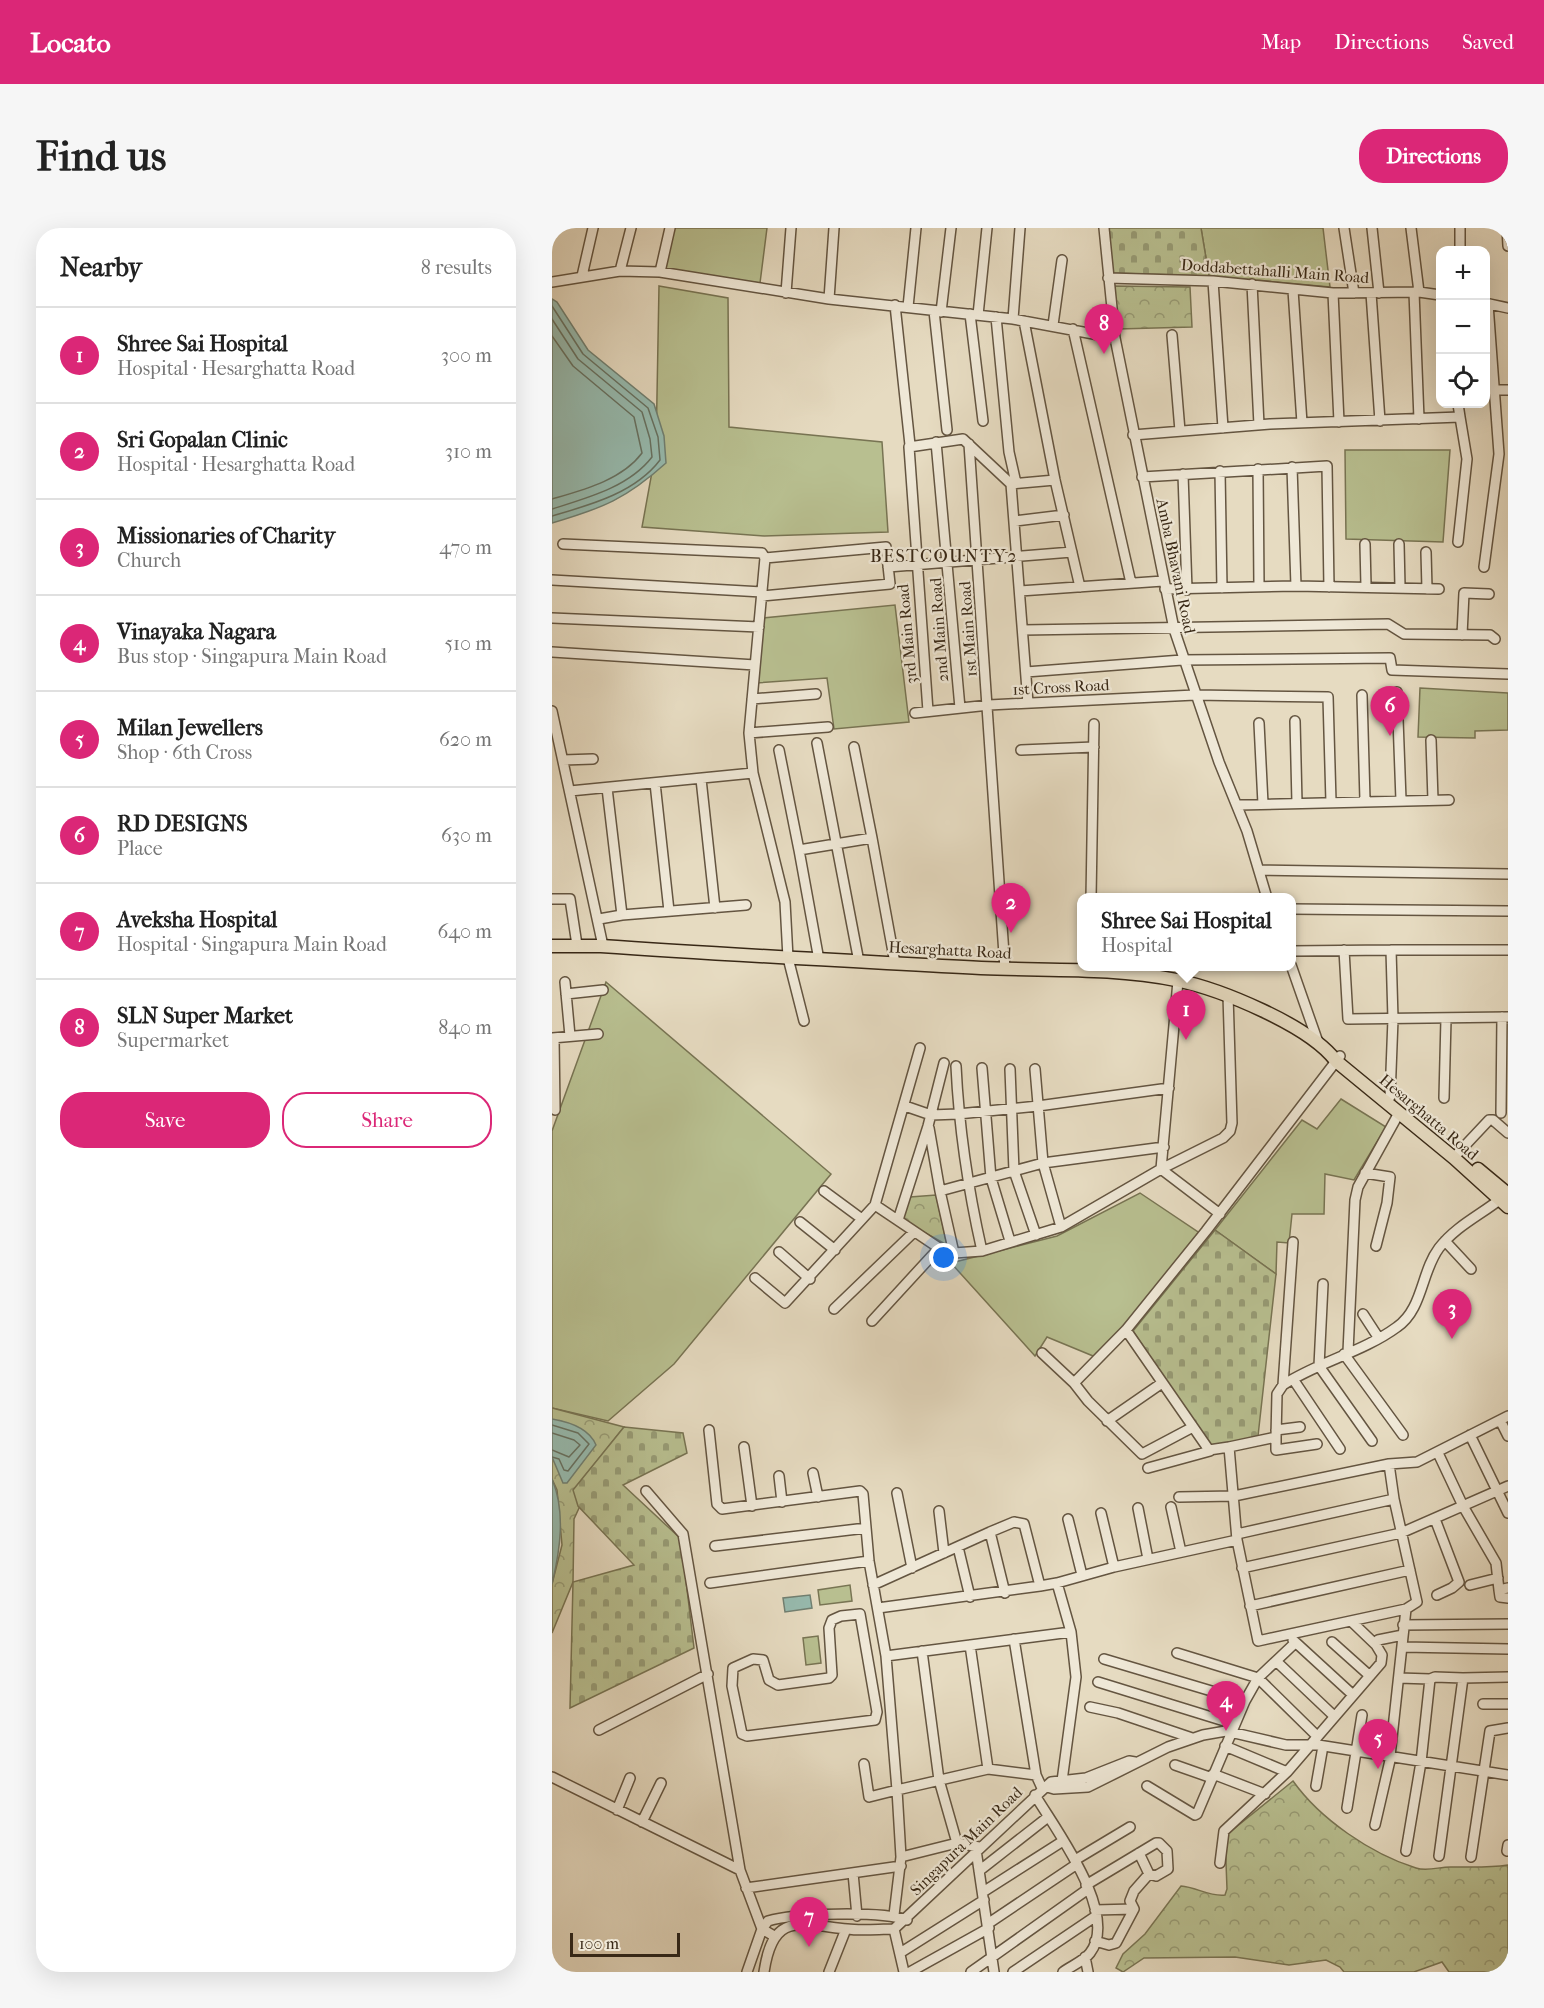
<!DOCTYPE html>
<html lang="en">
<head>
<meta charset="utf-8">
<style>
	:root { --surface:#fff; --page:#f6f6f6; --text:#222; --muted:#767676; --line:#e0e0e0; --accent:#db2777 }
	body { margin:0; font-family:"IM FELL French Canon",serif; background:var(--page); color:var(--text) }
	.controls { position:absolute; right:18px; top:18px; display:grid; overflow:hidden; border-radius:12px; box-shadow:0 6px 24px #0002 }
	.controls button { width:54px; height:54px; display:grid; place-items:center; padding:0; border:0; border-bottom:2px solid var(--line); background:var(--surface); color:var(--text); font:30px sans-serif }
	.scale { position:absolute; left:18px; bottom:15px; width:110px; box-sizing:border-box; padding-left:6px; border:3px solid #382816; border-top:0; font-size:16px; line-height:21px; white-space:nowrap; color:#382816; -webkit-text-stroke:4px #efe8d7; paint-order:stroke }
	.you { position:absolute; left:392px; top:1030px; width:21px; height:21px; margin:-15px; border:4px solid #fff; border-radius:50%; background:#1a73e8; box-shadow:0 0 0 9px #1a73e833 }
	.badge { display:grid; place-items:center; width:39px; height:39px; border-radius:50%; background:var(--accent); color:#fff; font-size:20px; font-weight:700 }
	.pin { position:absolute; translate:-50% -50px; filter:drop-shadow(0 2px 3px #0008) }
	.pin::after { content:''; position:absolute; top:32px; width:21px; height:18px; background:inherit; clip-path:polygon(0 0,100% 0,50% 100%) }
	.popup { position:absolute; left:525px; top:665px; width:219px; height:78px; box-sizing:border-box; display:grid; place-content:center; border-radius:12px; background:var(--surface); filter:drop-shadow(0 2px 4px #0005); font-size:20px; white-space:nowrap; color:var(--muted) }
	.popup b { font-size:22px; color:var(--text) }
	.popup::after { content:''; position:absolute; left:50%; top:100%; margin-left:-12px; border:12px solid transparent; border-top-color:var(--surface) }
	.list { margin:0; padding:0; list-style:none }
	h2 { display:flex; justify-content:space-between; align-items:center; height:78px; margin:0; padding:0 24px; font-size:26px }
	h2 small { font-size:20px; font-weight:400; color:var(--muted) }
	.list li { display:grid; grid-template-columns:39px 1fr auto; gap:18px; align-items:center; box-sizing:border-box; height:96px; padding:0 24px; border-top:2px solid var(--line) }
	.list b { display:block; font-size:22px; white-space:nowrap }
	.list p { margin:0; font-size:20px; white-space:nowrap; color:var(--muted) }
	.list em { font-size:20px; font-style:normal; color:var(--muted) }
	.actions { display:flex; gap:12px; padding:18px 24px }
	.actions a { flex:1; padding:14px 0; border:2px solid var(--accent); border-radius:24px; text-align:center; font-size:21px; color:var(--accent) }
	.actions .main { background:var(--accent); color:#fff }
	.icon { flex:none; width:33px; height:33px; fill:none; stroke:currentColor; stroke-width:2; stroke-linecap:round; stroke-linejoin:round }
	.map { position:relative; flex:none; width:956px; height:1744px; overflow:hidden; border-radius:24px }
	header { display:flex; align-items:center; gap:36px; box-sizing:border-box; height:84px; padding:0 30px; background:var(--accent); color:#fff }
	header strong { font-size:28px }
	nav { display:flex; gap:33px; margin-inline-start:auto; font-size:21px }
	.intro { display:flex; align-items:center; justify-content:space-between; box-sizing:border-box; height:144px; padding:0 36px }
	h1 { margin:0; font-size:42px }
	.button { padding:15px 27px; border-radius:24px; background:var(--accent); color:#fff; font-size:21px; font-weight:700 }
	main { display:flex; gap:36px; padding:0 36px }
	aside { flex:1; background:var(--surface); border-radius:24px; box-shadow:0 6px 24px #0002 }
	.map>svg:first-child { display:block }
	.grass { fill:#b8bf90; stroke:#787453; stroke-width:1.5 }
	.forest { fill:url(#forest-crowns); stroke:#787453; stroke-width:1.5 }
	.cemetery { fill:url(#cemetery-stones); stroke:#787453; stroke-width:1.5 }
	.water { fill:#97bbaf; stroke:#718072; stroke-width:1.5 }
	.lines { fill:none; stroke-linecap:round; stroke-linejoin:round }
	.shore { stroke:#687262; stroke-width:1.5 }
	.minor-casing { stroke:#645541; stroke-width:12 }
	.major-casing { stroke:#382816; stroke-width:15 }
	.minor { stroke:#efe8d7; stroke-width:9 }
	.major { stroke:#e6dbc1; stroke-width:12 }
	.labels { text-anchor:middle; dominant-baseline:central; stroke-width:4.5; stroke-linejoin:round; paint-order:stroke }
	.street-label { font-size:16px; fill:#382816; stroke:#efe8d7 }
	.neighbourhood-label { font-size:18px; letter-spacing:1.5px; fill:#382816; stroke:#efe8d7 }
</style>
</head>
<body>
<header>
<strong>Locato</strong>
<nav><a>Map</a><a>Directions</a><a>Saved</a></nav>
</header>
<div class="intro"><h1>Find us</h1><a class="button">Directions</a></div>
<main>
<aside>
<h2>Nearby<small>8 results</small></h2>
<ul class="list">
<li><span class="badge">1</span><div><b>Shree Sai Hospital</b><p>Hospital · Hesarghatta Road</p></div><em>300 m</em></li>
<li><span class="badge">2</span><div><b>Sri Gopalan Clinic</b><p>Hospital · Hesarghatta Road</p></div><em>310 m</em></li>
<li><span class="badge">3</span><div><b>Missionaries of Charity</b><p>Church</p></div><em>470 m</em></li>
<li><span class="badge">4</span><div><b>Vinayaka Nagara</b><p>Bus stop · Singapura Main Road</p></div><em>510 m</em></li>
<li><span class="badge">5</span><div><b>Milan Jewellers</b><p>Shop · 6th Cross</p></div><em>620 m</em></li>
<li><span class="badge">6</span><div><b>RD DESIGNS</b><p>Place</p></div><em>630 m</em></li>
<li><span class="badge">7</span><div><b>Aveksha Hospital</b><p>Hospital · Singapura Main Road</p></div><em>640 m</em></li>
<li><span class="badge">8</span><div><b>SLN Super Market</b><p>Supermarket</p></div><em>840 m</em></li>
</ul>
<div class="actions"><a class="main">Save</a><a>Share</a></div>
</aside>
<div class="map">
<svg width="956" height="1744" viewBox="0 0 956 1744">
	<defs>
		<pattern id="forest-crowns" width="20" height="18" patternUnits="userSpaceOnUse" patternTransform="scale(1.5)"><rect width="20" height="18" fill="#b8bf90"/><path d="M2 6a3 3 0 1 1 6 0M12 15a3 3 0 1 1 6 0" fill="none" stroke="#979b75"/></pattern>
		<pattern id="cemetery-stones" width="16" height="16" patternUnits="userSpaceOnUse" patternTransform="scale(1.5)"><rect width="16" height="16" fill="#b8bf90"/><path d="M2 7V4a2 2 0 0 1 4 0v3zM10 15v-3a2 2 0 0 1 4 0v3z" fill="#979b75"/></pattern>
	</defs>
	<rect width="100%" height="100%" fill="#e6dbc1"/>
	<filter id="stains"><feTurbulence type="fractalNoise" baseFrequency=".00333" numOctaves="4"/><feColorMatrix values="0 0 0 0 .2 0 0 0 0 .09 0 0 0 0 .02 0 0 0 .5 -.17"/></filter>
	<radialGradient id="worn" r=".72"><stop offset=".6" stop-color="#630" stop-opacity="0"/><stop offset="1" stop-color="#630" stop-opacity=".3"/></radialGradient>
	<path class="grass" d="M120 0H215L208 55 110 42Z
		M649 0H771L778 59 657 48Z
		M107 58 176 70 177 199 330 214 336 304 212 308 90 299 104 222Z
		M793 222H898L891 314 794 311Z
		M343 377 357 494 282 501 275 450 204 455 211 390Z
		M868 460 956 465V502L923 503V510L866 509Z
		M54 754 279 946 122 1136 56 1193 0 1180V903Z
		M789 871 834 899 802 952 773 946 772 986H740L737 1015 725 1014 724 1046 663 1002 750 892 765 901Z
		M588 965 649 1006 546 1130 495 1109 483 1128 399 1035 505 1008Z
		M298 1357 300 1373 268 1377 266 1362Z
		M266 1408 269 1435 254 1437 251 1410Z"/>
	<path class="forest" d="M562 58 638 59 640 99 566 101Z
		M384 967 395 1017 350 992 358 969Z
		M0 1180 72 1199 22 1262 28 1278 22 1291 21 1354 0 1405V1356L10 1317 5 1262 0 1251Z
		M741 1553C768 1591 819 1626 864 1640 876 1644 889 1638 901 1639 920 1639 936 1640 956 1637V1744H897L890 1734 862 1744H792L788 1739 774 1732 737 1737 683 1729 592 1730 571 1744 564 1740 571 1726 593 1706 629 1658C644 1659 658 1669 673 1667L675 1661 673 1608Z"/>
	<path class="cemetery" d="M556 0H649L657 48 559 45Z
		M663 1002 724 1046 706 1208 659 1220 581 1103Z
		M72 1199 131 1205 135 1225 71 1257 129 1311 142 1420 18 1480 21 1354 82 1337 26 1278 21 1262Z"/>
	<path class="water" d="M0 71 5 74 36 122 102 176 112 208 114 235C74 271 51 280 0 295Z
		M0 1191C18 1194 37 1200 44 1217L15 1255H11L0 1229Z
		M0 1251C14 1284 8 1323 0 1356Z
		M258 1367 260 1380 233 1384 231 1370Z"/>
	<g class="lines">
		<path class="shore" d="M0 78 31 126 96 180 106 209 108 232C83 265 38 277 0 288
			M0 91 26 131 90 184 98 211 100 229C77 259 35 270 0 281
			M0 108 21 138 82 189 90 225C70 252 31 262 0 271
			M0 1197 26 1205 37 1216 16 1243 12 1242 7 1231 0 1229
			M0 1205 22 1212 28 1217 17 1229 0 1222"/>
		<g class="minor-casing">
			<path id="minor" d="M552 0 563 110 622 401 667 534 695 603 715 670
				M792 0 802 65
				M820 0 827 65
				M859 0 867 64
				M908 0V22
				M955 0 956 18
				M68 43 79 0
				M108 44 118 0
				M30 48 41 0
				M556 50 661 53 781 65 867 64 888 67
				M661 53 671 200
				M0 54 68 43 108 44 277 71 461 91 563 110
				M700 56 707 197
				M741 62 750 195
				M862 64 867 191
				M234 65 239 0
				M781 65 787 194
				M819 65 828 193
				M277 71 282 0
				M933 75 956 80
				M343 77 358 217
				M356 79 364 0
				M382 83 395 202
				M389 84 399 0
				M418 86 431 193
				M426 87 435 0
				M444 89 457 224 464 255
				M461 91 468 0
				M472 93 503 252 528 359
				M501 97 510 32
				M521 101 579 355
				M620 107 628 203
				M933 161 956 162
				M581 207 718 196 908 189 906 176
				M384 214 408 480
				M417 216 453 741
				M740 239 744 358
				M706 241 707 358
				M668 243 670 360
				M631 246 635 362
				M590 249 775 238 777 359
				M459 256 476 475
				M463 293 512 287
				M906 314 915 231 908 189
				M11 316 210 325 213 330 334 319 338 356 210 368
				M813 316 814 358
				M847 316 848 359
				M874 324 875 361
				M336 339 520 324
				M932 339 947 226 936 76
				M0 352 210 364
				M613 361 744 358 887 361
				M468 363 611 353
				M0 390 207 399
				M471 402 836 396 852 406 938 407 943 411
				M910 407 912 365 937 366
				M0 424 203 437
				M474 444 630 432 838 430 840 442 956 446
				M845 464 849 572
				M810 467 813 572
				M200 471 264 466
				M0 483 51 718
				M376 483 357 219 411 211 459 256 503 252
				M363 485 437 477 643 467 776 469 779 574
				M743 493 745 575
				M707 495 711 576
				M197 505 276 499
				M879 512 881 572
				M265 515 307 734
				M302 519 320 610
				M227 522 247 622
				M469 522 542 519
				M11 532 41 531
				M201 545 197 505 213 330
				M149 551 163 680
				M103 555 117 683
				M55 560 70 687 194 677
				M18 563 201 545 233 674 236 730 252 793
				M686 577 897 572
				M707 642 956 646
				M539 670 542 496
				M0 671H18L25 717
				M739 681 956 683
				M47 691 70 687
				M792 722 796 791 956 789
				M739 723 839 722
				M267 732 247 622 320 610 343 735
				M739 737 767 817
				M13 754 18 808
				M14 766 51 762
				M0 810 46 806
				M2 810 3 882
				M404 838C407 901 416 961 430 1023
				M430 840 439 950 458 1013
				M458 841 462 943 484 1007
				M483 841 491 935 509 999
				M892 870 894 791
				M833 873 838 869 841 791 839 722H956
				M353 878 379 887 406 886 486 878 617 860
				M949 885 950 789
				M377 900 388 963
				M906 925 937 892H941L956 905
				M813 945 838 949 835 975 824 1018
				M272 963 310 991
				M323 977 387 1020 402 1025 430 1023 509 999 609 941 626 753
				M668 986 609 941 671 910 678 903 680 895 676 767
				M346 992 376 898 392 835
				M248 994 283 1022
				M893 1013 919 1041
				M227 1024 258 1051
				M402 1025 388 963 491 935 612 919
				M203 1050 233 1075 323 977 368 820
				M771 1056 767 1138 820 1213
				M282 1081 362 1004
				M811 1086 826 1109
				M320 1093 387 1020
				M574 1102 657 1222 677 1219
				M796 1124 803 972 806 959 847 885
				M490 1125 522 1155
				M792 1126 851 1207
				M741 1151 788 1221
				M731 1157 741 1014
				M948 1192 956 1208
				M555 1193 610 1155
				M641 1199 590 1226 536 1173 522 1155 574 1102 654 1003 788 828
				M157 1202 165 1276 170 1281 308 1263 311 1266 317 1333 334 1428 345 1562 436 1541 484 1547 490 1560
				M724 1202 748 1199
				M918 1207 956 1285
				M724 1209V1222L765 1216
				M192 1219 200 1278
				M886 1225 911 1278 944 1335 947 1362 956 1360
				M596 1240 658 1223
				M261 1245 266 1269
				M227 1248 230 1274
				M94 1263 131 1306 188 1642 210 1701 222 1708
				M345 1265 360 1340
				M627 1269 682 1268 837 1236 865 1234 956 1188
				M619 1279 629 1324
				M586 1280 596 1331
				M387 1283 392 1325
				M549 1285 562 1339
				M516 1291 530 1347
				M883 1291 907 1354 900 1360 885 1367
				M438 1304 453 1365
				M685 1306 842 1271 837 1236
				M163 1318 314 1300
				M406 1319 418 1369
				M690 1340 849 1305 956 1258
				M158 1355 317 1333
				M505 1355 562 1339 685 1312
				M321 1357 438 1304 462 1294 472 1296 488 1358 505 1355 519 1404 524 1449 510 1553
				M918 1357 946 1350
				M947 1362 948 1369 956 1370
				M698 1378 858 1342
				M326 1380 488 1358
				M854 1381 706 1413 685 1312 677 1219 724 1209 725 1166 731 1157C766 1134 811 1124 845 1099 871 1081 869 1044 887 1020 905 997 929 987 951 969
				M308 1386 325 1484 323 1492 195 1508 190 1506 180 1458 181 1440 201 1431 211 1432 217 1452 226 1457 277 1450 280 1447 277 1400 280 1392 289 1388Z
				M799 1393 824 1417
				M851 1397 956 1396
				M462 1411 484 1547
				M741 1412 801 1467
				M780 1414 818 1448
				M418 1417 436 1541
				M851 1419 956 1421
				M370 1423 387 1552 405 1615
				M625 1425 706 1450 765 1508
				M334 1428 519 1404
				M552 1431 693 1473
				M724 1433 782 1488
				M847 1450 878 1451
				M546 1454 682 1496
				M931 1476H956
				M538 1479 566 1485 640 1510
				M47 1502 156 1446
				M673 1518 735 1544 829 1435 830 1427 824 1417 826 1412 851 1407
				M838 1528 854 1381 865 1374 842 1271
				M312 1536 317 1569 345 1562 349 1629
				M623 1537 660 1550
				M661 1546 713 1566
				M0 1549 188 1642
				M595 1558 643 1587 645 1586 693 1473 706 1450 743 1415
				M764 1558 771 1518
				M495 1559 502 1561 536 1559 616 1519 651 1507 674 1503 734 1517H766L956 1547
				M483 1567C503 1601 568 1686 538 1725 532 1733 519 1738 511 1744
				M795 1580 810 1487
				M65 1582 78 1550
				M90 1594 109 1555
				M823 1597 839 1528
				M424 1622 442 1744
				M854 1623 869 1534 878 1451 883 1449 911 1450
				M955 1623 956 1617
				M587 1625 597 1646
				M887 1628 911 1450 956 1449
				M919 1629 938 1503 956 1500
				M523 1632 578 1599
				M668 1635 672 1603 735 1544
				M427 1643 496 1589
				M301 1645 305 1688
				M534 1657 604 1615H607L615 1623 616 1641 604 1648 597 1646 582 1663 578 1673 582 1681 564 1715 557 1717 543 1713
				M194 1660 349 1638
				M431 1664 511 1613
				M543 1682 582 1681
				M342 1687 349 1629 405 1615 427 1619
				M437 1695 525 1636
				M342 1701 352 1744
				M348 1725 432 1672
				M533 1729 536 1744
				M195 1744 210 1701 216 1693C242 1685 330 1683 355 1692
				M212 1744C221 1684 246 1696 295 1701 310 1703 327 1701 342 1701L499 1554 534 1550 577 1533 583 1534
				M277 1744 294 1701
				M358 1744 437 1700
				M419 1744 536 1661
				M461 1744 544 1688"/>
		</g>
		<g class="major-casing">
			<path id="major" d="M0 718H49C175 727 302 733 429 740 494 743 560 739 624 752 668 761 757 797 784 833L902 930 956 979
				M926 941 956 966"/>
		</g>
		<use href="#minor" class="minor"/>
		<use href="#major" class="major"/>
	</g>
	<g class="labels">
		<g class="street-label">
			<text transform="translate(723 43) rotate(4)">Doddabettahalli Main Road</text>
			<text transform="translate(624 338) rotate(78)">Amba Bhavani Road</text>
			<text transform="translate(416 401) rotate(-94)">1st Main Road</text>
			<text transform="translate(387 402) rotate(-94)">2nd Main Road</text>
			<text transform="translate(355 406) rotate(-95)">3rd Main Road</text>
			<text transform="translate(509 459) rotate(-3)">1st Cross Road</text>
			<text transform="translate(398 722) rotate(3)">Hesarghatta Road</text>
			<text transform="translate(877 889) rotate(40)">Hesarghatta Road</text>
			<text transform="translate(414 1613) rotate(-44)">Singapura Main Road</text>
		</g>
		<g class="neighbourhood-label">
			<text x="392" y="328">BESTCOUNTY2</text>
		</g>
	</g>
	<rect width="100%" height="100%" filter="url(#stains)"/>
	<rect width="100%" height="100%" fill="url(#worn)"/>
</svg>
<div class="controls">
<button>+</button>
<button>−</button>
<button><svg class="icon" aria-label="locate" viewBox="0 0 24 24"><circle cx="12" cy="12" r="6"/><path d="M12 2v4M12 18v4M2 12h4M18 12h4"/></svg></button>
</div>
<div class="scale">100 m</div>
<div class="you"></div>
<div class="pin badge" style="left:634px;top:812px">1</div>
<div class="popup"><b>Shree Sai Hospital</b>Hospital</div>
<div class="pin badge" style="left:459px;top:705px">2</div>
<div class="pin badge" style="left:900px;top:1111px">3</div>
<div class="pin badge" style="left:674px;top:1503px">4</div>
<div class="pin badge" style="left:826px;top:1541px">5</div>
<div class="pin badge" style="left:838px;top:508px">6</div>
<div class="pin badge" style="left:257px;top:1719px">7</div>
<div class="pin badge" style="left:552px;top:126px">8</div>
</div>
</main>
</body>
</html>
